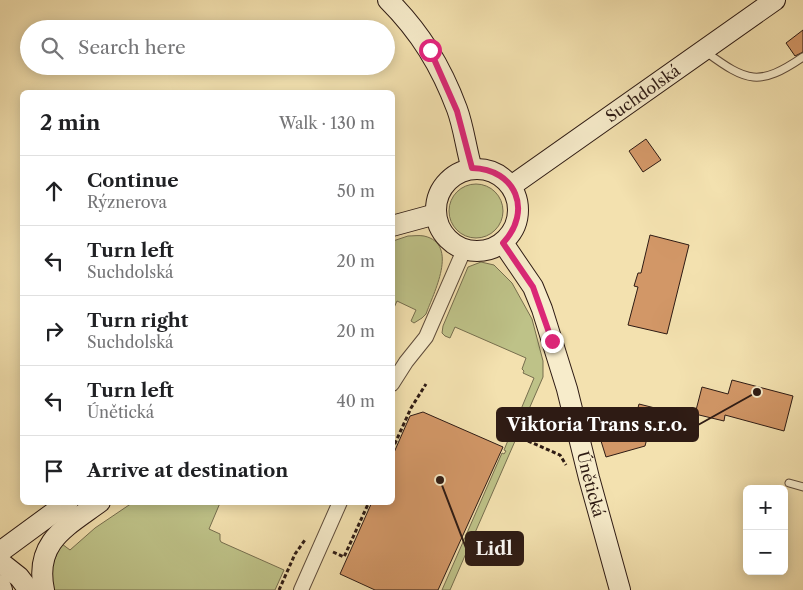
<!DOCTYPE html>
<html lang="en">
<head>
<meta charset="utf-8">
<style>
	:root { --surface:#fff; --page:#f6f6f6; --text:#202124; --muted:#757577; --line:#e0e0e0 }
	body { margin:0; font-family:"Libre Caslon Text",serif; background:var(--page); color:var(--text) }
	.controls { position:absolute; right:15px; bottom:15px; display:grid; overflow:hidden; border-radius:8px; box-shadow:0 2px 12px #0003 }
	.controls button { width:45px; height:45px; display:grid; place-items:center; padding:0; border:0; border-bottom:1px solid var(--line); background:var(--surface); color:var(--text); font:25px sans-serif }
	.stop { position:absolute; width:15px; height:15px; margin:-11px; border:4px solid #db2777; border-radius:50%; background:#fff }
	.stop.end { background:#db2777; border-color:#fff; box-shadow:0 1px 5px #0008 }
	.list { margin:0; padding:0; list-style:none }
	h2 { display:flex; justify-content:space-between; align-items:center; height:65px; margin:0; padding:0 20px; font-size:21px }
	h2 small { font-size:16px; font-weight:400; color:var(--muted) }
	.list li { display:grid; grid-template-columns:32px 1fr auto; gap:15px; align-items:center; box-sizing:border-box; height:70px; padding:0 20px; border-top:1px solid var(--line) }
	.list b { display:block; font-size:19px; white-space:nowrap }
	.list p { margin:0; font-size:16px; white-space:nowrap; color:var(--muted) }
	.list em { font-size:16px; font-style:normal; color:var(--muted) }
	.icon { flex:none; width:28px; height:28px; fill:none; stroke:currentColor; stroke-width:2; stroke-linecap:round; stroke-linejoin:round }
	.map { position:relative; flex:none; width:803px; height:590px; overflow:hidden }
	.search { position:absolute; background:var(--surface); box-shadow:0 2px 12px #0003; left:20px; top:20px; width:375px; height:55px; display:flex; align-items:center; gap:12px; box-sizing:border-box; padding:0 18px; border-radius:28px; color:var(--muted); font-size:19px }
	.panel { position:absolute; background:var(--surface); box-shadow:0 2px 12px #0003; left:20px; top:90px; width:375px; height:415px; border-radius:8px }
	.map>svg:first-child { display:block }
	.green { fill:#bec288; stroke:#766e4e }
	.building { fill:#d29767; stroke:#2e1b14 }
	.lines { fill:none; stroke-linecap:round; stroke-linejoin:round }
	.lane-casing { stroke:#5f4c3b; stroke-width:9 }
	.street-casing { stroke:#5f4c3b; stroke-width:16 }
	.secondary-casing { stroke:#2e1b14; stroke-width:22 }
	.path { stroke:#2e1b14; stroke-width:3; stroke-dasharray:4 2.5; stroke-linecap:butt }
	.lane { stroke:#f7eccb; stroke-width:7 }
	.street { stroke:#f7eccb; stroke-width:14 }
	.secondary { stroke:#f7eccb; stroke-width:20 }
	.route { stroke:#db2777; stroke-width:6 }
	.labels { text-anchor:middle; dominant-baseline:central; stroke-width:5; stroke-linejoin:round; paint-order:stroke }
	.street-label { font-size:16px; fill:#2e1b14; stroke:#f7eccb }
	.leader { fill:none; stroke:#2e1b14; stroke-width:2 }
	.callout-dot { fill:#2e1b14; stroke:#f7eccb; stroke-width:2 }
	.callout { fill:#2e1b14; stroke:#2e1b14; stroke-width:2 }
	.callout-label { font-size:18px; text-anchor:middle; font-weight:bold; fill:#fff }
</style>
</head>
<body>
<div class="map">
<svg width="803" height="590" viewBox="0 0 803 590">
	<rect width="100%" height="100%" fill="#f3e1af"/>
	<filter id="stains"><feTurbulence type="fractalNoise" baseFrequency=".004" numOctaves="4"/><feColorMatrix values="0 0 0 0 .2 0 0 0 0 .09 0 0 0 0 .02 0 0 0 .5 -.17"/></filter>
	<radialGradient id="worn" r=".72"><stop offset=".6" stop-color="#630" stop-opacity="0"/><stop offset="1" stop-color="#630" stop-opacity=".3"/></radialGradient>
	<path class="green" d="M449 211a27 27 0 1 1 54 0a27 27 0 1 1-54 0Z
		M408 236C413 236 419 235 424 236 460 244 433 294 426 314L422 318 414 323 411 321 416 310 397 301 393 310V241Z
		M481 262 494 265 512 283 532 319 543 361V377L450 590H442L502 453 504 454 506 451 504 450 534 378 523 373 524 371 522 369 526 358 455 327 450 338 445 336 442 333 443 326 468 267Z
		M132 503H220L209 529 220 534V540L221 542 284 570 275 590H53C48 573 54 558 62 544L70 550 95 528Z"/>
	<path class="building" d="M803 30V52L795 56 786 43Z
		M646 139 661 160 643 172 629 151Z
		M650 235 689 245 667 334 628 325 638 287 634 286 638 273H641Z
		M732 380 793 396 784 431 725 415 724 421 695 414 702 387 728 394Z
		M639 404 655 408 645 446 606 457 601 441 631 433Z
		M423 412 503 447 438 590H375L340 574 372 502H392V457L410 416Z"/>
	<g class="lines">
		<g class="lane-casing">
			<path id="lane" d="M706 52C747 82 759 87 803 57
				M789 483 803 487"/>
		</g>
		<g class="street-casing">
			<path id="street" d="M392 384 406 362 426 337 464 250
				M301 590 340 502"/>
		</g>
		<g class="secondary-casing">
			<g id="secondary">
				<path d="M388 0C420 32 441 66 457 109 464 128 466 149 472 169"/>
				<circle cx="477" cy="210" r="41"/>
				<path id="s1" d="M511 186 775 0"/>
				<path d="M392 226 436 214"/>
				<path id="s2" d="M503 243 533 287 542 309 567 389 589 478 620 590"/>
				<path d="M0 552 68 502"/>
				<path d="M0 562 19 577 29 590"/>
				<path d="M0 585 2 590"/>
				<path d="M44 590C34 542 66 527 100 502"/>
			</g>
		</g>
		<path class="path" d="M499 415 528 441 560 455 566 465
			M392 450 411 408 426 384
			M333 552 344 557 369 502
			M279 590 295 554 305 540"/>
		<use href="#lane" class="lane"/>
		<use href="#street" class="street"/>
		<use href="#secondary" class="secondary"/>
	</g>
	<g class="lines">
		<path class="route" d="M430 50 457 111 472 168C516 169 533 211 503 243L533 287 552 341"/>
	</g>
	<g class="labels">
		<g class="street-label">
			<text stroke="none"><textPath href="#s1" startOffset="161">Suchdolská</textPath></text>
			<text stroke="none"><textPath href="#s2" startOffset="259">Únětická</textPath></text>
		</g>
	</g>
	<path class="leader" d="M757 392L698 425M440 480L466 548"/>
	<g class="callout-dot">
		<circle cx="757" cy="392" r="5"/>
		<circle cx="440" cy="480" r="5"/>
	</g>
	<g class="callout">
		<rect x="497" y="408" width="201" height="33" rx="5"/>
		<rect x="466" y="532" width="57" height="33" rx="5"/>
	</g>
	<g class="callout-label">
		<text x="597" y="431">Viktoria Trans s.r.o.</text>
		<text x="494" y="555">Lidl</text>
	</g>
	<rect width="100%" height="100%" filter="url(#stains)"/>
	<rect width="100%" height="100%" fill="url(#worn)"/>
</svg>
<div class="controls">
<button>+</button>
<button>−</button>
</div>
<div class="stop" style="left:430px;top:50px"></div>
<div class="stop end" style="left:552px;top:341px"></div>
<div class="search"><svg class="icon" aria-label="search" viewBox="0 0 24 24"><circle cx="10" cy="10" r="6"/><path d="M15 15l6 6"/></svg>Search here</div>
<section class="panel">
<h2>2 min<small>Walk · 130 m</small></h2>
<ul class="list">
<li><svg class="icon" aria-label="ahead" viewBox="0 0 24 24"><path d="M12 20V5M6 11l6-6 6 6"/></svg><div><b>Continue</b><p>Rýznerova</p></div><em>50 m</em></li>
<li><svg class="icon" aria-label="left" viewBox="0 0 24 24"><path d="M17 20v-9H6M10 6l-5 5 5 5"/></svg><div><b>Turn left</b><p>Suchdolská</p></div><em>20 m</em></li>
<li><svg class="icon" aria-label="right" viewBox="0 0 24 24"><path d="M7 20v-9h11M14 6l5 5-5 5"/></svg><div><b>Turn right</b><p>Suchdolská</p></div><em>20 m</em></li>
<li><svg class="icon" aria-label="left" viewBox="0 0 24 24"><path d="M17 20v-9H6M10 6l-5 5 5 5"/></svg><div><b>Turn left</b><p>Únětická</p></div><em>40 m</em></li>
<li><svg class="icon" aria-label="arrive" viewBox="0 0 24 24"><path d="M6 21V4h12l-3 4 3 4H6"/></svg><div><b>Arrive at destination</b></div></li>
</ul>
</section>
</div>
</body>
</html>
